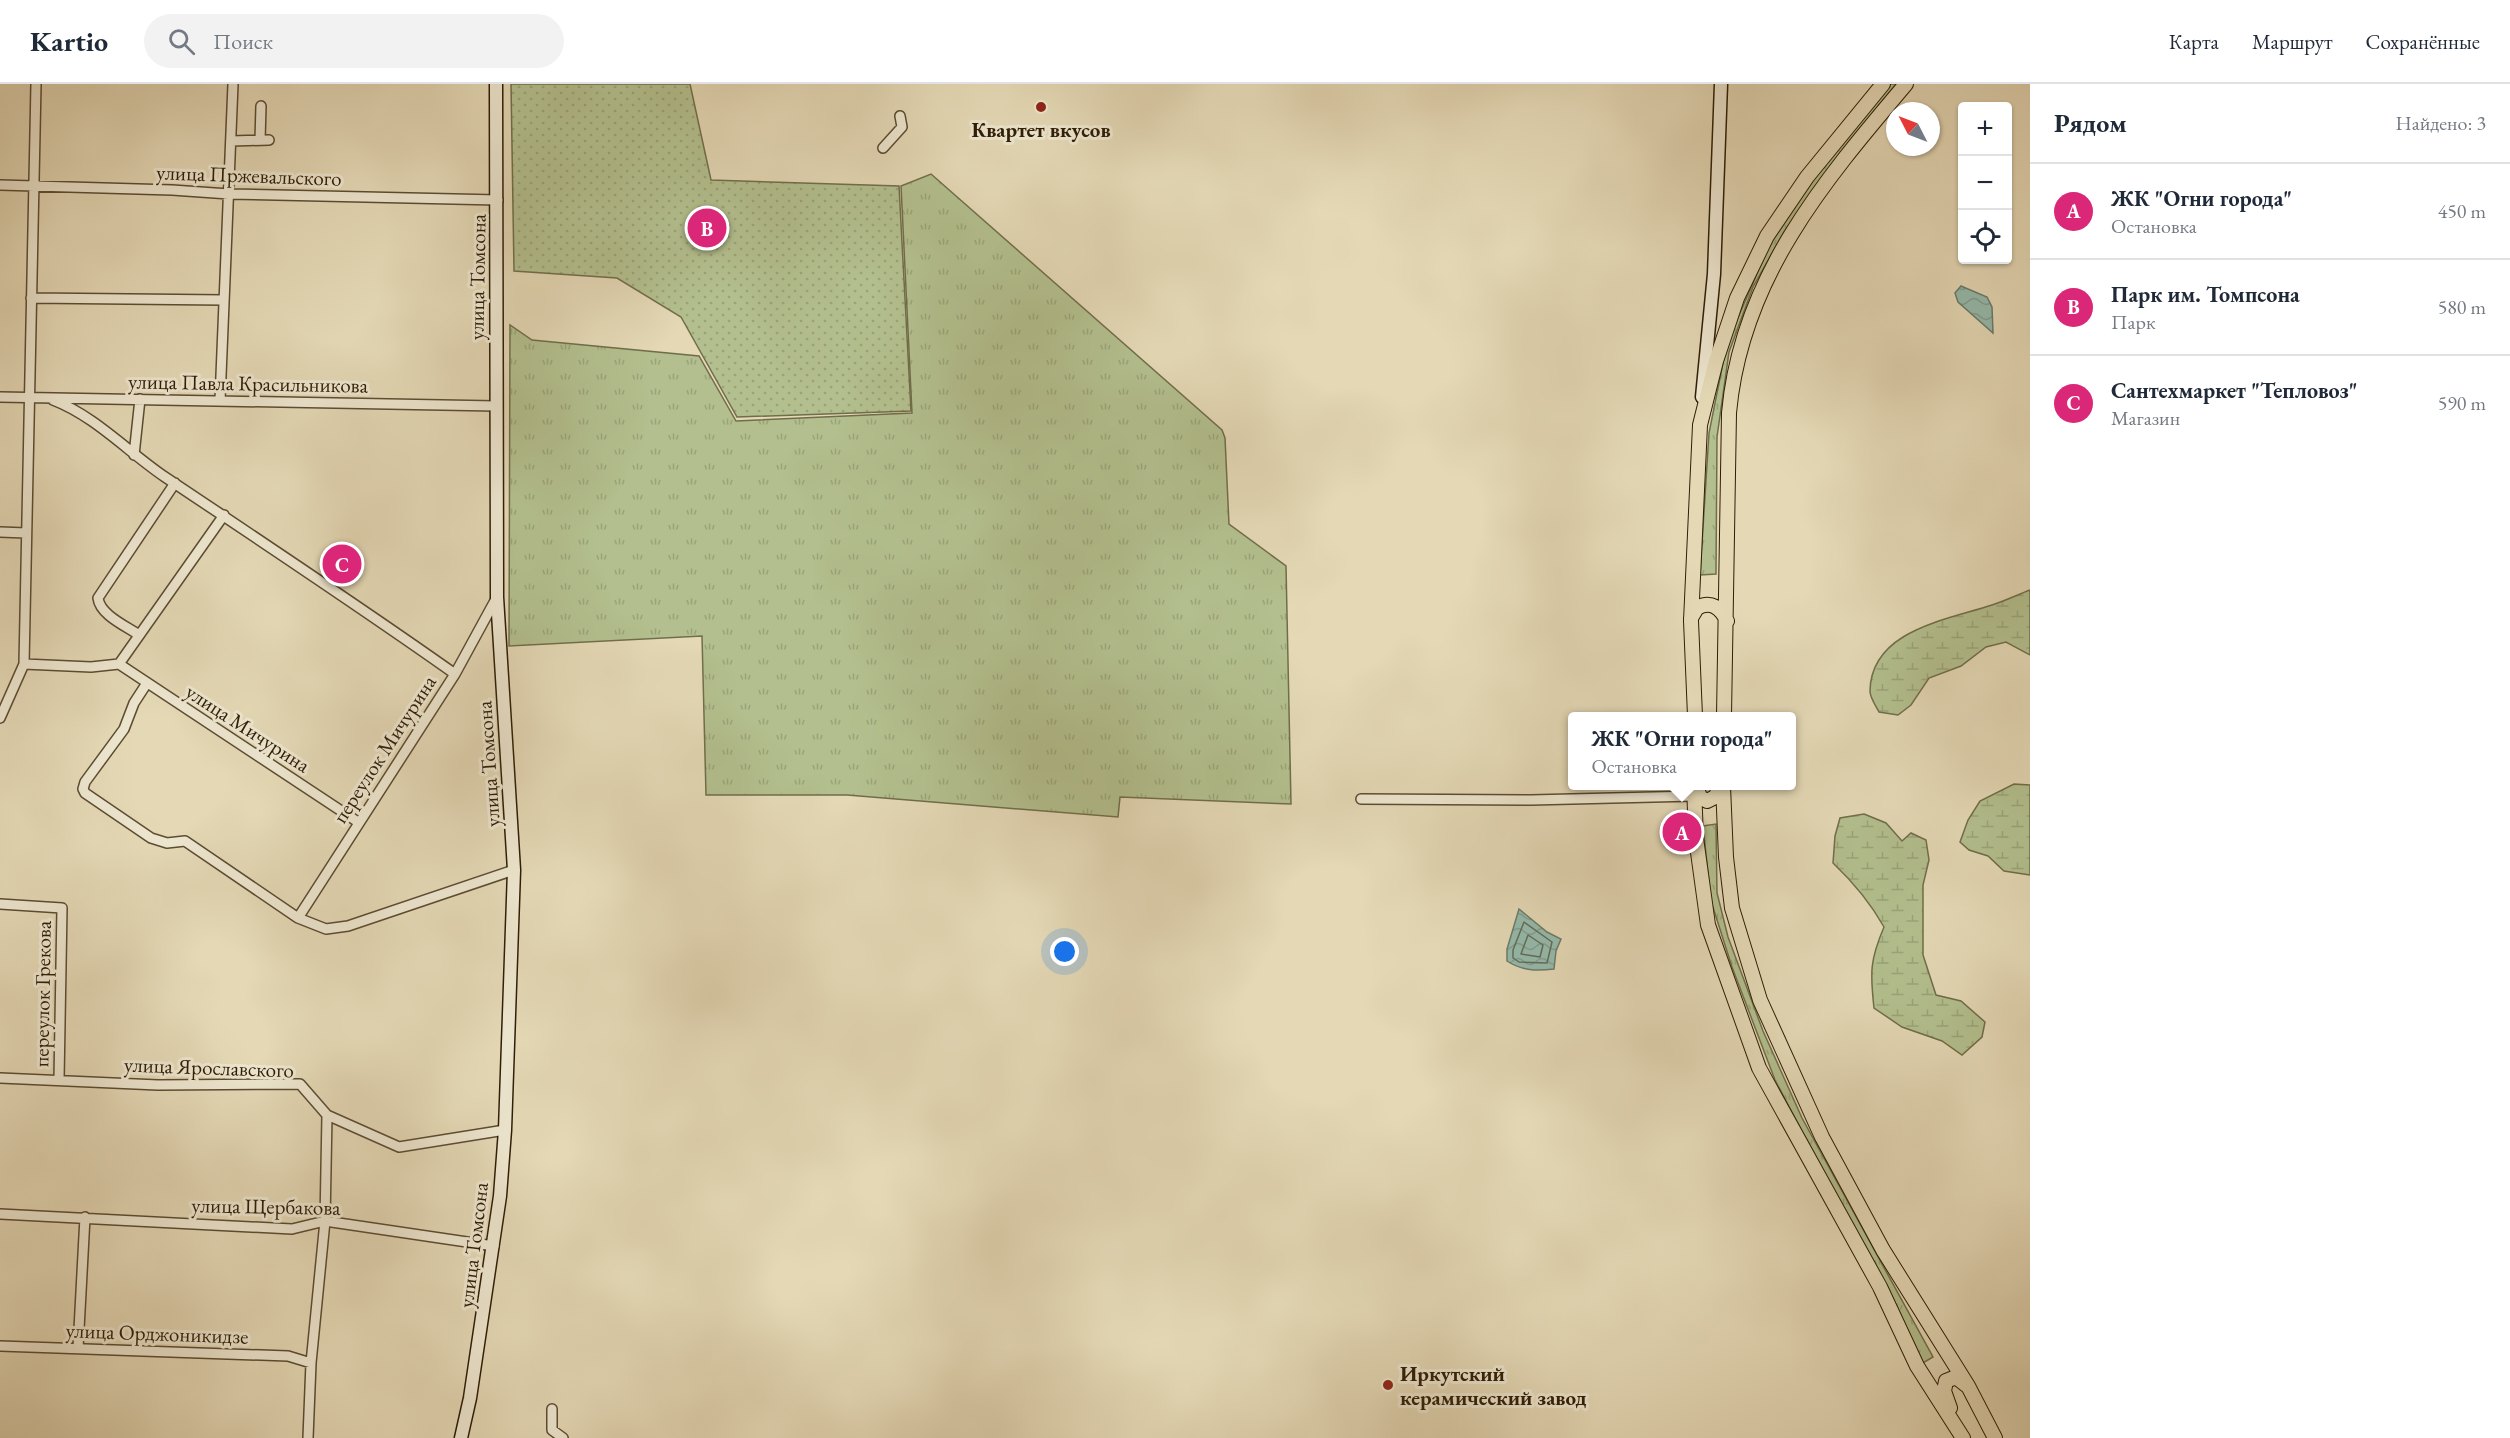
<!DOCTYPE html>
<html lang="ru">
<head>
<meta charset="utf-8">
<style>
	:root { --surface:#fff; --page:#f2f2f3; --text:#1f2937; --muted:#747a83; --line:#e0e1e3; --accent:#db2777 }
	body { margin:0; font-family:"EB Garamond",serif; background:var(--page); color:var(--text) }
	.controls { position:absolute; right:18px; top:18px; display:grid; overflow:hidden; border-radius:6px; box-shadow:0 2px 4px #0004 }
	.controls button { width:54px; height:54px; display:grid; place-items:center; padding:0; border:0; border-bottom:2px solid var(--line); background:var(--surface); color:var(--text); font:30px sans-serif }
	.compass { position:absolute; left:1886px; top:18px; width:54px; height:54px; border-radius:50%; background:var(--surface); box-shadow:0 2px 4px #0004; rotate:312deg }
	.you { position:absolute; left:1065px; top:868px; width:21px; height:21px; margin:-15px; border:4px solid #fff; border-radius:50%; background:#1a73e8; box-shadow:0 0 0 9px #1a73e833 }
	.badge { display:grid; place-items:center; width:39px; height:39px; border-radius:50%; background:var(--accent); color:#fff; font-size:20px; font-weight:700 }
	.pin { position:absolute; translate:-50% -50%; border:3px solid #fff; box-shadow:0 2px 6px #0006 }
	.popup { position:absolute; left:1568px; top:628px; width:228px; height:78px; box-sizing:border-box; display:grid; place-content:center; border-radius:6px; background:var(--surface); filter:drop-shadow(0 2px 4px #0005); font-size:20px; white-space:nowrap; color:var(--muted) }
	.popup b { font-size:22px; color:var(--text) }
	.popup::after { content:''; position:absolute; left:50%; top:100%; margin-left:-12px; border:12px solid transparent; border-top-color:var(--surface) }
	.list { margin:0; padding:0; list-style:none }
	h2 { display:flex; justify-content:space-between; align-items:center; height:78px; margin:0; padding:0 24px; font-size:26px }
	h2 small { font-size:20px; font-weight:400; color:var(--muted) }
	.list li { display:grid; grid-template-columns:39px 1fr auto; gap:18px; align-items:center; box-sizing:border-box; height:96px; padding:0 24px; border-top:2px solid var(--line) }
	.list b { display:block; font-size:22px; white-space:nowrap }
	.list p { margin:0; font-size:20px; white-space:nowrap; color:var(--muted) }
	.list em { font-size:20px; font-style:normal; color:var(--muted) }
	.icon { flex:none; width:33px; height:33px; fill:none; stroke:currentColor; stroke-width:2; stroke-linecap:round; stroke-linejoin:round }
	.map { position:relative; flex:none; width:2030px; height:1354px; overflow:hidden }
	header { display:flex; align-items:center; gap:36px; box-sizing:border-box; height:84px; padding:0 30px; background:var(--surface); border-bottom:2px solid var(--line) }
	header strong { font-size:28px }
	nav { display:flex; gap:33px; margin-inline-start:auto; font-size:21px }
	.search { width:420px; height:54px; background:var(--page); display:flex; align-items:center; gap:15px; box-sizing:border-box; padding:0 21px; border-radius:33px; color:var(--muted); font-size:22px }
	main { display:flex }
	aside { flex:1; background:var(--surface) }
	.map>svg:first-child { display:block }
	.grass { fill:url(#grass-tufts); stroke:#706e4a; stroke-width:1.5 }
	.wetland { fill:url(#wetland-marsh); stroke:#706e4a; stroke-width:1.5 }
	.park { fill:url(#park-dots); stroke:#706e4a; stroke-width:1.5 }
	.water { fill:url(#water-waves); stroke:#6c7b6a; stroke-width:1.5 }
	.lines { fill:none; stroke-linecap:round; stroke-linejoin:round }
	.shore { stroke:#626c59; stroke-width:1.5 }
	.street-casing { stroke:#5c4c32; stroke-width:12 }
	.secondary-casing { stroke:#2e1d06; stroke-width:15 }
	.primary-casing { stroke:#2e1d06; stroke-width:16 }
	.street { stroke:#ede6cf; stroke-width:9 }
	.secondary { stroke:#ede6cf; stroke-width:12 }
	.primary { stroke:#e4d8b5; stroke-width:14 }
	.poi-dot { fill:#8f2418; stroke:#ede6cf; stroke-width:2 }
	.labels { text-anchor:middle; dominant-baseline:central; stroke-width:6; stroke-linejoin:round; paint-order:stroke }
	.poi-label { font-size:21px; font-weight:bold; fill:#2e1d06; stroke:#ede6cf }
	.street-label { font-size:21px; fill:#2e1d06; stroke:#ede6cf }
</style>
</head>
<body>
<header>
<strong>Kartio</strong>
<div class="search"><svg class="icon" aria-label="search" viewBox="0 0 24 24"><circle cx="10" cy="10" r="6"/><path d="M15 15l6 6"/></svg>Поиск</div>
<nav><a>Карта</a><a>Маршрут</a><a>Сохранённые</a></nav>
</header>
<main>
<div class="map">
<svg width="2030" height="1354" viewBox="0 0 2030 1354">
	<defs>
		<pattern id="grass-tufts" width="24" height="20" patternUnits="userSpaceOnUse" patternTransform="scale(1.5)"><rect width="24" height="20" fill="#b3bf8e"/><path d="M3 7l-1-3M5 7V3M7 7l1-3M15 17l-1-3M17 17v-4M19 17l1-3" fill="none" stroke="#9aa479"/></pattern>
		<pattern id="wetland-marsh" width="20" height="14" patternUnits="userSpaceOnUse" patternTransform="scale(1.5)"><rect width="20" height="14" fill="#b3bf8e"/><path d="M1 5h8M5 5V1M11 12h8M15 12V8" fill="none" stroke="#9aa479"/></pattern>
		<pattern id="park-dots" width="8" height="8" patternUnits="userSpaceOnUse" patternTransform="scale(1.5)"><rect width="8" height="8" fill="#b3bf8e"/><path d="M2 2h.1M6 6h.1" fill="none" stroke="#9aa479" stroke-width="1.8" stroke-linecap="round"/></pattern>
		<pattern id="water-waves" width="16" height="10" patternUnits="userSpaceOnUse" patternTransform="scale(1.5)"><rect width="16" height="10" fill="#95baac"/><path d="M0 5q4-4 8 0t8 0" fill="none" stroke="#819f92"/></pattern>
	</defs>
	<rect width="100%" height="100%" fill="#e4d8b5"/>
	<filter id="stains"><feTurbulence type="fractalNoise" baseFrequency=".00333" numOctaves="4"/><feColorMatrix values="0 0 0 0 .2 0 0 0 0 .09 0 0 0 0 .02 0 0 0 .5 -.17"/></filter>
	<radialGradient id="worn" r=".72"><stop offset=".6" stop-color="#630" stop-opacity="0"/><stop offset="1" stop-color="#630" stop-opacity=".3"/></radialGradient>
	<path class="grass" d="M1890 0H1896L1838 72 1784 148 1753 203 1729 268 1717 353 1716 490 1700 491 1709 349 1727 259 1769 162 1822 83Z
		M931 90 1222 346 1225 354 1229 440 1286 482 1291 720 1120 713 1118 733 847 711H706L702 552 509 562 510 241 532 256 699 272 736 337 912 329 901 102Z
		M1716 740 1717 809 1728 853 1763 947 1802 1034 1933 1273 1923 1279 1775 996 1732 883 1711 817 1703 742Z"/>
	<path class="wetland" d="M2030 506V571L2006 558 1986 563 1961 582 1929 594 1911 621 1898 631 1879 628C1876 622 1870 614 1870 607 1871 546 1947 536 1992 521 2005 517 2017 511 2030 506Z
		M2014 700 2030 701V791L2004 787 1988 772 1969 766 1960 758 1968 736 1980 717Z
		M1864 730 1886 739 1902 757 1911 749 1926 756 1929 776 1923 801V871L1936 911 1961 917 1985 938 1982 953 1962 971 1942 957 1902 943 1874 924C1870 888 1870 876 1884 843 1870 818 1854 799 1833 779L1835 752 1840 734Z"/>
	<path class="park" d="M511 0H690L711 96 899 102 911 327 737 333 681 233 617 194 514 187Z"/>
	<path class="water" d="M1961 202 1987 213 1992 223 1993 249 1958 218 1955 209Z
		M1519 825 1547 848 1561 855 1556 867 1554 885C1537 887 1522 887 1507 877V865Z"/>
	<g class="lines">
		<path class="shore" d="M1524 838 1552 858 1547 879 1519 878 1513 874V866Z
			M1528 851 1543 861 1540 873 1521 870Z"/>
		<g class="street-casing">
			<path id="street" d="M260 56 261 22
				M231 57 269 56
				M883 64 902 43 900 32
				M0 101 172 106 229 110 498 116
				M31 214 224 216
				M0 313 496 322
				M53 316C95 332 128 368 165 393 262 458 359 522 455 590
				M220 316 233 0
				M134 371 140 315
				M0 448 26 449
				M139 551C126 542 100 531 98 514L175 399
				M24 580 91 583 119 580 224 431
				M119 580 358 738
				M147 599 134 619 124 645 85 698 83 705 85 709 151 754 167 759 185 757 298 834 326 845 348 842 514 786
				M0 634 24 580 36 0
				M1361 715 1531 716 1694 712
				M0 820 62 824 59 996
				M298 834 455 590 497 513
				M0 994 158 1001 300 1000 327 1031 399 1063 505 1046
				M0 1130 292 1145 325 1137 494 1162
				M0 1262 288 1272 311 1279
				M78 1264 85 1133
				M552 1325V1346L563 1354
				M308 1354 311 1279 325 1137 327 1031"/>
		</g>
		<g class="secondary-casing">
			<path id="secondary" d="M1702 313 1714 190 1721 0
				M461 1354 470 1314 500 1112 505 1046 514 786 497 513 496 0"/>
		</g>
		<g class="primary-casing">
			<path id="primary" d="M1691 534 1697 524C1711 516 1721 524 1727 537
				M1695 632 1691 537 1700 341 1716 277 1737 214 1767 152 1807 93 1883 0
				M1724 632 1729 329C1741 195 1823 98 1906 0
				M1694 702 1696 754 1708 841 1759 984 1880 1203 1917 1282 1963 1354
				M1696 702 1700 713 1707 717 1715 713 1721 702
				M1723 702 1726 773 1732 824 1760 916 1822 1053 1883 1166 1968 1302 1995 1354
				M1950 1324 1944 1307 1946 1297 1956 1293 1966 1301"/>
		</g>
		<use href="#street" class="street"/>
		<use href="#secondary" class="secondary"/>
		<use href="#primary" class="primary"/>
	</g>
	<g class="poi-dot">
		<circle cx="1041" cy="23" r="6"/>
		<circle cx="1388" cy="1301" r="6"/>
	</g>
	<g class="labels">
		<g class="poi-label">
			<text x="1041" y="45">Квартет вкусов</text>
			<text x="1400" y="1289" text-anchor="start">Иркутский<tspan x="1400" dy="24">керамический завод</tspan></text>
		</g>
		<g class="street-label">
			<text transform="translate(249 91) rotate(2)">улица Пржевальского</text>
			<text transform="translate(477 193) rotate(-89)">улица Томсона</text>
			<text transform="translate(248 299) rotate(1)">улица Павла Красильникова</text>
			<text transform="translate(248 644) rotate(33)">улица Мичурина</text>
			<text transform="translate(384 665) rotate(-57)">переулок Мичурина</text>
			<text transform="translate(488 680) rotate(-94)">улица Томсона</text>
			<text transform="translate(42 910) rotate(-89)">переулок Грекова</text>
			<text transform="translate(209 983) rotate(2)">улица Ярославского</text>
			<text transform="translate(266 1122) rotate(1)">улица Щербакова</text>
			<text transform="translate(473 1161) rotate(-83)">улица Томсона</text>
			<text transform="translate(157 1249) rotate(2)">улица Орджоникидзе</text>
		</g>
	</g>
	<rect width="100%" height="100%" filter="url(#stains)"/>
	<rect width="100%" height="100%" fill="url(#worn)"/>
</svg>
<div class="controls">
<button>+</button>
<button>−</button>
<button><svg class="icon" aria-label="locate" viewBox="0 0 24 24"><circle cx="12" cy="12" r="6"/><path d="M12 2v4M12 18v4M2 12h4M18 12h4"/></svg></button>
</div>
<svg class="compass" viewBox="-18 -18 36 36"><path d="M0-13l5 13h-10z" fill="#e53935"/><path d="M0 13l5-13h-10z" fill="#747a83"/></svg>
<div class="you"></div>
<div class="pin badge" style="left:1682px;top:748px">A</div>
<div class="popup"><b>ЖК &quot;Огни города&quot;</b>Остановка</div>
<div class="pin badge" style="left:707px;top:144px">B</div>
<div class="pin badge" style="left:342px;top:480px">C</div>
</div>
<aside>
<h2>Рядом<small>Найдено: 3</small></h2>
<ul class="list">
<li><span class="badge">A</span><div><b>ЖК &quot;Огни города&quot;</b><p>Остановка</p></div><em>450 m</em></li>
<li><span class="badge">B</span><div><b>Парк им. Томпсона</b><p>Парк</p></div><em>580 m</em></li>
<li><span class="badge">C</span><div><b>Сантехмаркет &quot;Тепловоз&quot;</b><p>Магазин</p></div><em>590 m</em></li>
</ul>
</aside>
</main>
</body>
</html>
